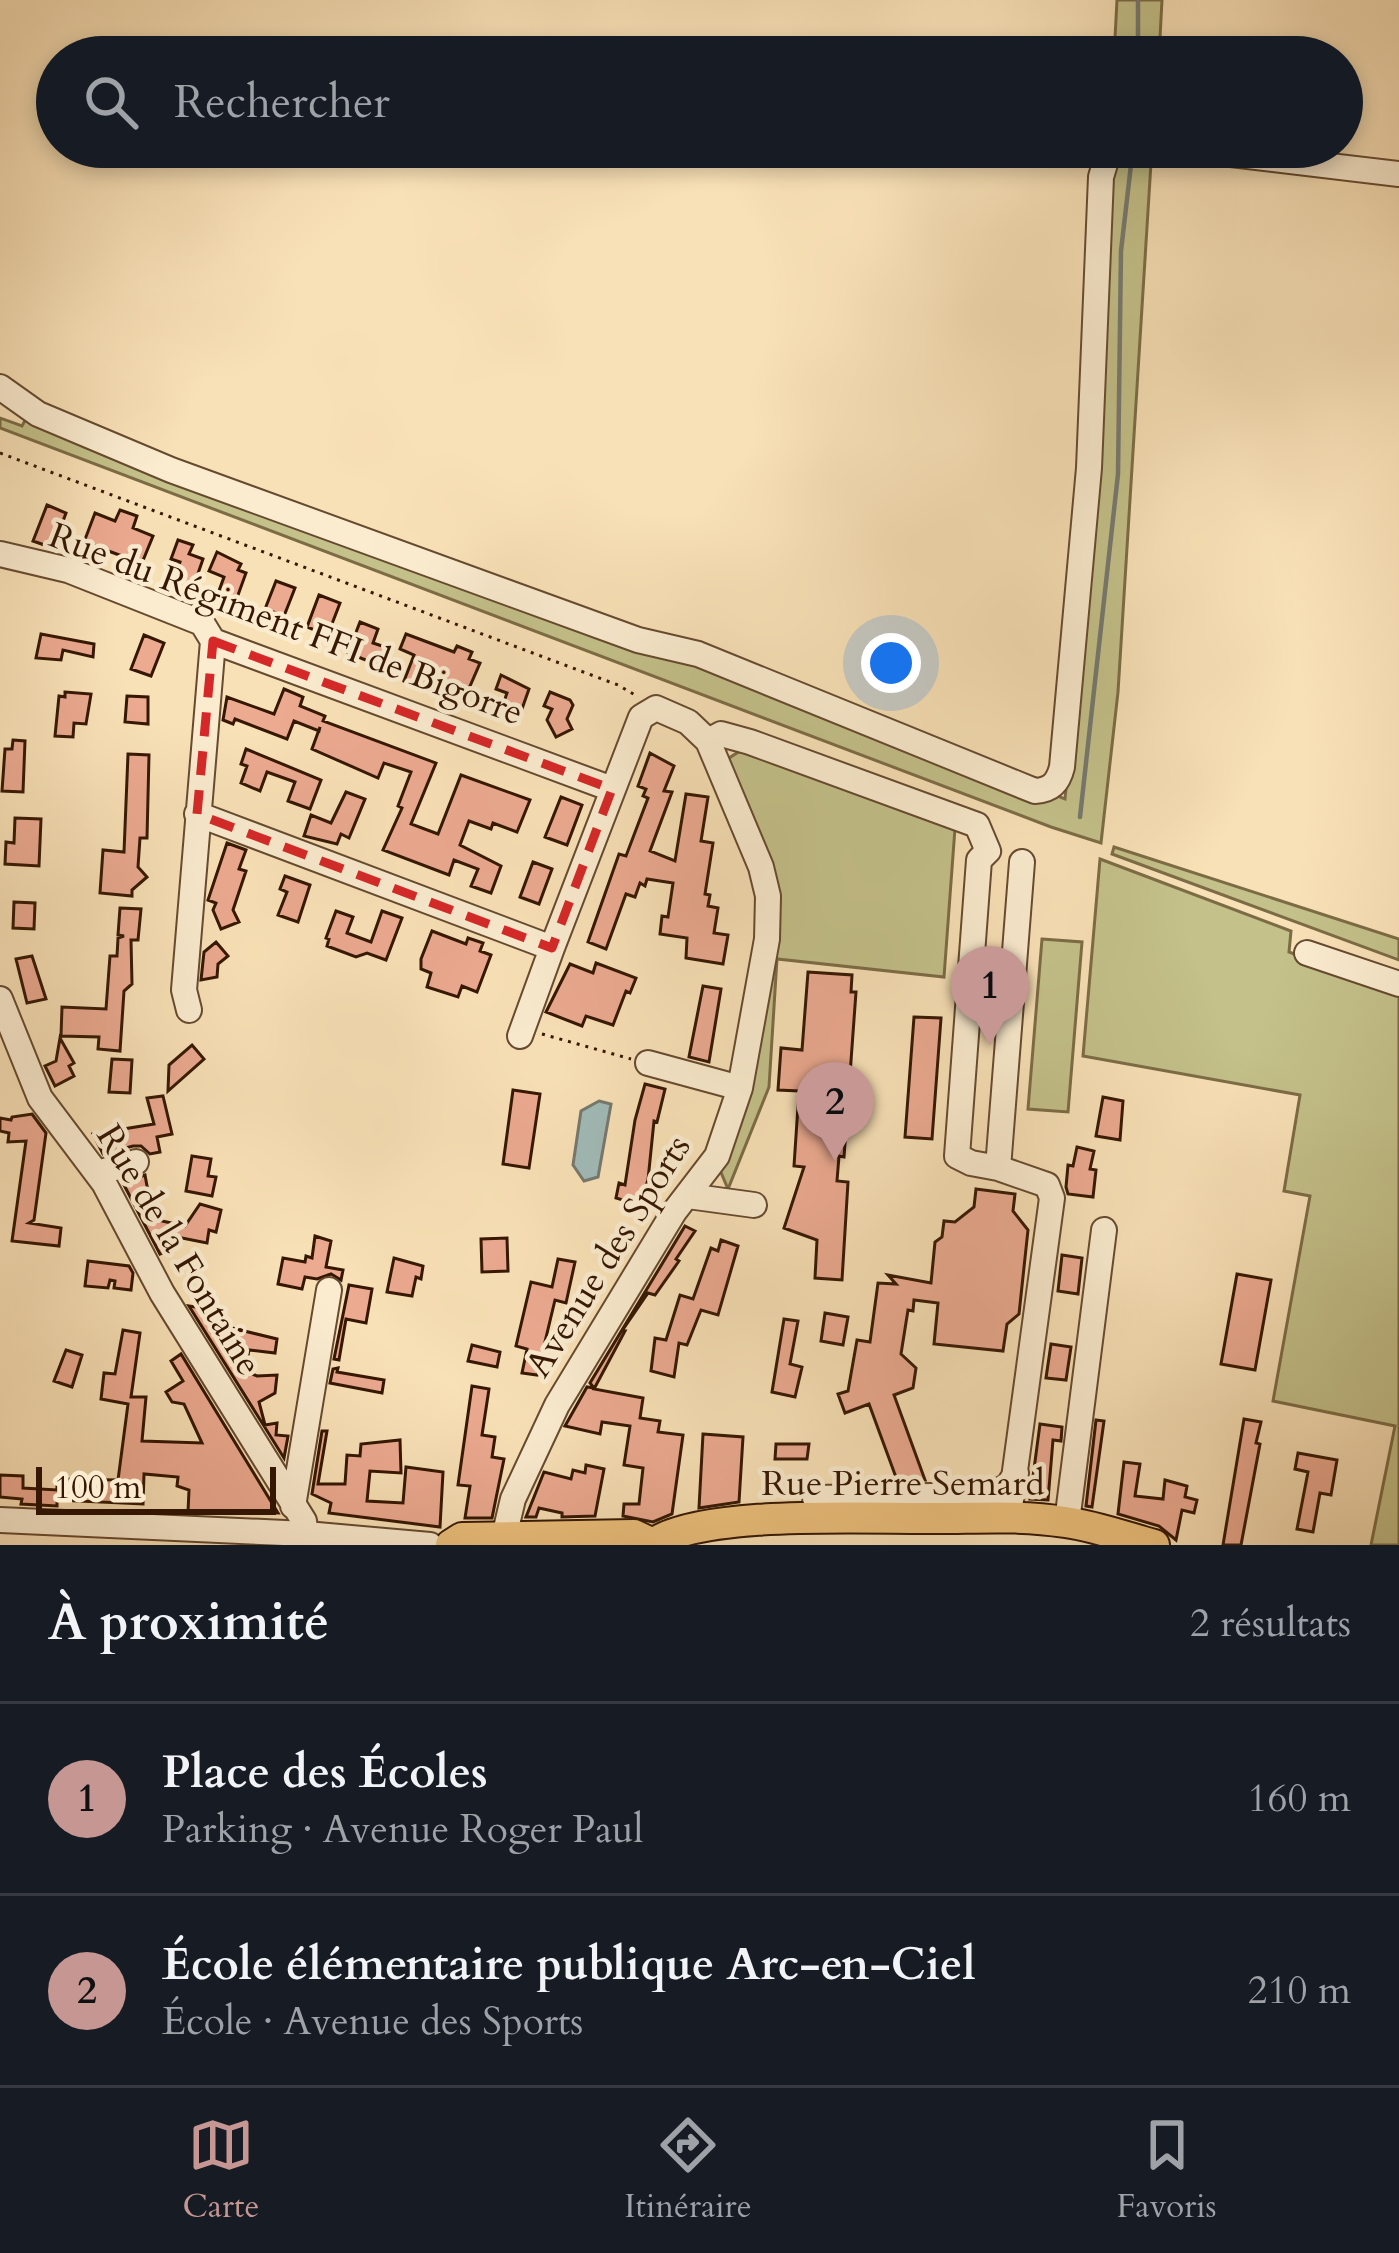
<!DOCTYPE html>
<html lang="fr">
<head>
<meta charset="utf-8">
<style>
	:root { --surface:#171b24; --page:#242831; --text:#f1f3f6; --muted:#9ea1a6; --line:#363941; --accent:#c59692 }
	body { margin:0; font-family:Cardo,serif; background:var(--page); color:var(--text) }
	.scale { position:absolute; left:36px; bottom:30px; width:240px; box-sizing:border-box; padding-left:12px; border:6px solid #351703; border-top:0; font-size:33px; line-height:42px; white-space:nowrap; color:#351703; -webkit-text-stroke:9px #fbecd0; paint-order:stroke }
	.you { position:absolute; left:891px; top:663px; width:42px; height:42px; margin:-30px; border:9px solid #fff; border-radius:50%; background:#1a73e8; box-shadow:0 0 0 18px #1a73e833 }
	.badge { display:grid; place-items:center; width:78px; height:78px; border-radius:50%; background:var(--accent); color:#111; font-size:39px; font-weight:700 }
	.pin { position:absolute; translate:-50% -99px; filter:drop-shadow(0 3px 6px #0008) }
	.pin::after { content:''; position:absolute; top:63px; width:42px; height:36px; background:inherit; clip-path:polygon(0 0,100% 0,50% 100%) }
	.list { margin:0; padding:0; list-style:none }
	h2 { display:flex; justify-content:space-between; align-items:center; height:156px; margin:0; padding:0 48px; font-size:51px }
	h2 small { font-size:39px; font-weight:400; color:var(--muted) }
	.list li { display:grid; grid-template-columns:78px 1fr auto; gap:36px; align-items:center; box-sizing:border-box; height:192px; padding:0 48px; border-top:3px solid var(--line) }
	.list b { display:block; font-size:45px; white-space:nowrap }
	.list p { margin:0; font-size:39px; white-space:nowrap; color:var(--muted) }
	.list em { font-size:39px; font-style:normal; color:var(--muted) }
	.icon { flex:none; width:66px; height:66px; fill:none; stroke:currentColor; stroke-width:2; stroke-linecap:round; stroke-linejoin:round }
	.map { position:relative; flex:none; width:1399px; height:1545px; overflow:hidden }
	.search { position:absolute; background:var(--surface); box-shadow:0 6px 18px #0003; left:36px; right:36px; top:36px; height:132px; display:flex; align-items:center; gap:30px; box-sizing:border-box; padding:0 42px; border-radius:66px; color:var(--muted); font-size:45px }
	.sheet { height:540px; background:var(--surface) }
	nav { display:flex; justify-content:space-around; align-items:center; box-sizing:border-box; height:168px; border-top:3px solid var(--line); background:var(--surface); font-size:33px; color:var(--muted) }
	nav a { display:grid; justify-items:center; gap:6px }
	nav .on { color:var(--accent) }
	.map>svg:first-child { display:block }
	.green { fill:#c4c18a; stroke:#7c6c46; stroke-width:3 }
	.water { fill:#a1bbb8; stroke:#767970; stroke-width:3 }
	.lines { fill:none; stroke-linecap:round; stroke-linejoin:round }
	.stream { stroke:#767970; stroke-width:4.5 }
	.building { fill:#ecaa91; stroke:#351703; stroke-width:3 }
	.minor-casing { stroke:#664a30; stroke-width:28 }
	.major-casing { stroke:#351703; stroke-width:34 }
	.path { stroke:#351703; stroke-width:3; stroke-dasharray:3 6; stroke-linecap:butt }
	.minor { stroke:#fbecd0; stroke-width:24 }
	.major { stroke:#ecc07c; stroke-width:30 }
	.marked { fill:none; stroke:#d62828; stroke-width:9; stroke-dasharray:24 15; stroke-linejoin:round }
	.labels { text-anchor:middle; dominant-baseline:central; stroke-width:9; stroke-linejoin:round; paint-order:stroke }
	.street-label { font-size:36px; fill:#351703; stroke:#fbecd0 }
</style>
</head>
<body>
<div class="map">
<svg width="1399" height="1545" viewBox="0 0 1399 1545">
	<rect width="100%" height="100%" fill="#f9e1b7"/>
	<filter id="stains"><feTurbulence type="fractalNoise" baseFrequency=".00167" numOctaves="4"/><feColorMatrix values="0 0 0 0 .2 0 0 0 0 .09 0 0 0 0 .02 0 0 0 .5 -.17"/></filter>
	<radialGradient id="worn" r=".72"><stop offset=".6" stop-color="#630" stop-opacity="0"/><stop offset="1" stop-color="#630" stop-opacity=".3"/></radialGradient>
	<path class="green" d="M1117 0H1162L1159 57H1114Z
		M1110 147H1152L1118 692 1101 843 1051 827 0 428V418L22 426 32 408 1065 799 1086 589Z
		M740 751 955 828 944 977 777 959 769 1087 728 1189 720 1170 772 943 726 760Z
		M1114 847 1399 939V960L1112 854Z
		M1100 859 1291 931 1289 952 1399 995V1545H1371L1395 1426 1273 1401 1310 1196 1284 1191 1300 1095 1083 1056Z
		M1042 939 1082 942 1068 1112 1028 1109Z"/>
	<path class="water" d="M599 1101 611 1104 598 1177 584 1181 573 1165 581 1111Z"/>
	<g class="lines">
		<path class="stream" d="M1138 0V57
			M1080 817 1118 474 1121 251 1132 156"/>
	</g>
	<path class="building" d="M47 505 66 513 53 548 33 541Z
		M120 510 137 516 133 528 153 536 137 575 118 568 122 556 84 542 95 513 115 521Z
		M178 540 193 545 189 554 203 559 192 591 172 584 180 562 171 559Z
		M217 552 241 564 238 570 246 573 234 606 216 599 224 577 209 571Z
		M276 581 295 588 284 616 265 609Z
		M319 595 340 603 330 629 322 633 307 627Z
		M360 622 378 629 373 643 385 647 378 665 348 653Z
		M41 634 94 644 93 657 63 650 61 660 36 658Z
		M406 634 454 652 457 646 472 652 469 659 480 663 467 693 434 679 429 690 404 681 414 655 400 649Z
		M144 635 164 643 151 676 131 669Z
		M501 675 529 689 517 723 499 716 507 693 496 689Z
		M284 689 303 697 300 706 325 716 323 721 436 763 411 824 438 834 461 775 530 800 517 832 493 823 491 829 469 821 460 845 501 866 491 893 471 886 478 869 454 860 449 875 383 850 402 808 398 806 411 772 384 763 378 778 312 749 320 727 319 731 294 721 287 739 235 719 233 724 223 720 227 697 274 714Z
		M65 692 91 694 86 724 74 723 73 737 55 736 59 696 65 697Z
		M550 692 570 700 573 705 567 719 572 729 556 737 547 720 552 709 544 706Z
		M127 696 148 697V724L125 722Z
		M13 740 25 741 23 792 2 791 5 749H12Z
		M246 749 321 780 310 809 288 801 295 782 267 772 260 791 241 783 247 766 241 764Z
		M650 753 674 766 664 791 672 792 650 851 675 861 686 794 708 797 701 841 713 843 705 894 710 895 708 906 718 908 714 933 728 935 723 964 686 958 687 938 660 934 662 916 668 917 673 883 647 879 645 886 640 883 635 897 626 894 606 949 588 942 619 854 626 856 648 798 643 796 646 789 638 786Z
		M128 754 149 755 147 838H140L138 867 147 877 132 890V896L100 893 103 850 124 852Z
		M346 792 365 799 349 838 341 834 337 844 304 836 311 815 331 823Z
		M561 797 582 805 567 845 545 837Z
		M15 818 41 819 39 866 5 864 6 842 14 843Z
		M227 843 246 850 239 869 246 871 233 910 239 922 221 929 213 910 216 903 208 900Z
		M533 862 552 869 539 904 520 897Z
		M285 876 310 885 298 922 278 915 287 892 280 889Z
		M14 902 35 903 34 929 13 928Z
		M120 908 141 909 138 940H131L132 984 124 991 120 1051 98 1049 99 1037 61 1036 62 1007 106 1009 110 956H117L118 938 124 936 118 935Z
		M336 911 353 917 347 933 371 942 382 911 402 918 386 960 367 953 356 957 327 946 329 939 326 938Z
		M432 931 466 944 468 938 483 943 480 951 491 955 477 992 462 986 458 997 427 987 431 973 421 969V959Z
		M216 942 228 956 218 964 217 977 201 980 204 952Z
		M32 956 46 999 27 1003 16 959Z
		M596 963 636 978 630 993 626 991 613 1025 586 1016 582 1026 546 1012 570 964 593 973Z
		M808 972 852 975 851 992H856L844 1157 839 1156 837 1181 848 1182 842 1280 815 1278 817 1240 784 1228 804 1167 794 1166 799 1091 778 1090 781 1048 802 1050Z
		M703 986 721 989 709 1062 689 1057Z
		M914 1017 941 1018 932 1139 905 1137Z
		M60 1038 74 1063 69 1066 74 1076 55 1086 45 1066 56 1061Z
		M192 1045 204 1059 168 1091 169 1065Z
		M112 1059 132 1060 130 1093 109 1092Z
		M645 1084 665 1089 657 1122 654 1121 648 1180 639 1205 616 1198 619 1183 625 1185 635 1120Z
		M513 1090 540 1094 529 1168 503 1164Z
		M163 1096 172 1134 157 1137 160 1152 150 1154 141 1146H133L103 1154 93 1134 154 1124 147 1098Z
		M1103 1097 1123 1101 1120 1140 1096 1136Z
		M32 1114 46 1133 34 1220 29 1223 61 1228 59 1246 12 1241 26 1141 8 1142 9 1133 0 1131V1118L11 1120 12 1117Z
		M1077 1147 1094 1151 1090 1169 1096 1170 1093 1197 1068 1194 1066 1187 1068 1165 1073 1166Z
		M192 1156 211 1159 208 1176 216 1177 212 1196 186 1191Z
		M145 1175 153 1219 185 1226 200 1204 221 1210 216 1232 209 1230 207 1243 157 1233 165 1252 160 1254 123 1183Z
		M976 1189 1015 1194 1013 1211 1028 1230 1019 1314 1007 1324 1003 1351 934 1344 938 1303 914 1300 913 1311 908 1310 901 1354 916 1368 913 1388 894 1395 925 1480H897L869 1404 845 1413 838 1394 848 1391 857 1340 870 1342 878 1283 896 1284 888 1275 931 1283 935 1242 942 1237 944 1221 955 1222 974 1207Z
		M685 1226 695 1231 676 1259 679 1261 655 1295 648 1293 622 1331H625L594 1389 643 1398 640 1418 660 1421 658 1432 683 1435 672 1514 653 1522 623 1516 624 1504H639L643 1468 624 1465 630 1426 602 1422 600 1434 565 1426 587 1387 594 1388 590 1383Z
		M315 1236 331 1241 326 1267 343 1270 341 1280 331 1274 317 1279 305 1277 302 1289 278 1284 283 1258 305 1262 306 1256 312 1258Z
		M507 1238 508 1271 482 1272 481 1239Z
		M721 1240 738 1246 718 1315 701 1310 687 1345 679 1343 674 1377 651 1371 655 1338 666 1340 680 1295 693 1299 711 1248 718 1251Z
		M1062 1255 1082 1258 1078 1294 1058 1291Z
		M394 1258 423 1266 421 1279 416 1277 412 1296 387 1292Z
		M558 1259 575 1262 566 1303 555 1300 537 1375 522 1373 527 1349 516 1346 531 1282 552 1287Z
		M88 1261 129 1266 133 1273 131 1290 114 1288 115 1281 110 1280 108 1288 85 1286Z
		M1237 1274 1271 1280 1255 1370 1221 1364Z
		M349 1285 372 1289 366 1323 346 1319 339 1360 334 1359Z
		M189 1306 222 1311 220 1325 277 1339 275 1353 249 1350 245 1371 257 1376 277 1375 275 1393 259 1402 265 1425 277 1423 276 1435 288 1436 284 1458Z
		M825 1313 848 1317 843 1345 821 1341Z
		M784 1319 798 1321 790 1364 802 1367 795 1397 772 1392Z
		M123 1330 140 1333 131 1397H146L142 1441 202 1443 184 1404 172 1402 166 1392 183 1381 171 1361 181 1354 278 1513 188 1512 189 1490 177 1486 178 1477 144 1474 143 1504 57 1500V1506L21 1504 22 1499 0 1497V1475L23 1476V1488L57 1490V1479L118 1480 128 1404 101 1399 104 1373 115 1374Z
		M1051 1344 1071 1347 1066 1380 1046 1378Z
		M472 1345 500 1352 497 1367 468 1361Z
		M66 1350 82 1355 72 1387 54 1381Z
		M338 1368 337 1372 384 1380 382 1393 330 1383 333 1369Z
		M472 1386 489 1389 482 1435 495 1437 492 1457 504 1459 492 1518H465L470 1486 458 1485Z
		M1244 1419 1261 1422 1256 1443 1260 1444 1241 1545H1223Z
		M1096 1420 1104 1421 1092 1507 1086 1506Z
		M1040 1424 1062 1427 1061 1441 1053 1440 1048 1500 1030 1499Z
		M322 1431H327L318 1484H345L347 1455 360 1456 361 1444 400 1440 401 1473 370 1471 367 1501 403 1503 406 1467 443 1472 440 1527 329 1513 331 1503 312 1494Z
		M703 1434 743 1437 739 1502 699 1508Z
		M776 1444H809L807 1459H775Z
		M1298 1453 1337 1460 1331 1495 1320 1493 1313 1532 1297 1529 1308 1472 1295 1469Z
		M1124 1462 1140 1464 1135 1496 1163 1499 1165 1480 1187 1486 1185 1497 1197 1500 1194 1513 1182 1510 1176 1540 1159 1526 1118 1514Z
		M586 1465 604 1469 595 1516 562 1517V1513L539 1508 536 1517H526L544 1472 571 1479 573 1470 585 1473Z"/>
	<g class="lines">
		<g class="minor-casing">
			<path id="minor" d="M1171 147 1399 174
				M0 387 38 414 171 470 638 640 698 654 1035 791C1051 790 1058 783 1062 767L1089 468 1101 177 1110 147
				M0 554 68 570 202 623 213 641 612 789
				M708 741 721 734 750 742 977 825 988 851 979 860 957 1156 971 1163 998 1168 1022 862
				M197 814 552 948 641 717 656 708 688 722 708 741 761 867 768 896 767 939 740 1088 717 1156 674 1212 557 1405 513 1499 504 1537
				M1307 953 1399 984
				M0 999 40 1098 104 1183 162 1293 304 1521 306 1534
				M189 1010 184 990 213 641
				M520 1036 552 948
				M648 1063 740 1088
				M998 1168 1047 1185 1052 1198 1009 1515
				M97 1173 136 1162
				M688 1196 754 1205
				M815 1498 990 1495 1008 1486 1016 1473
				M293 1506 329 1290
				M0 1520 306 1534 430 1545
				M1067 1522 1104 1230"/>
		</g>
		<g class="major-casing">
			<path id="major" d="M653 1544C702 1509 872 1519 936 1518 980 1518 1021 1515 1065 1522 1095 1526 1125 1537 1154 1545
				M451 1545 462 1538 634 1535 653 1544"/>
		</g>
		<path class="path" d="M0 453 618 685 635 695
			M542 1034 631 1059"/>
		<use href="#minor" class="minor"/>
		<use href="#major" class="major"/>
	</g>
	<path class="marked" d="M213 641 612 789 552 948 197 814Z"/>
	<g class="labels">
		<g class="street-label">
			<text transform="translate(286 624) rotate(21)">Rue du Régiment FFI de Bigorre</text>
			<text transform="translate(179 1250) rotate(59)">Rue de la Fontaine</text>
			<text transform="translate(608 1256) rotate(-58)">Avenue des Sports</text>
			<text x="903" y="1483">Rue Pierre Semard</text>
		</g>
	</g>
	<rect width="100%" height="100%" filter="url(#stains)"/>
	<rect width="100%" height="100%" fill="url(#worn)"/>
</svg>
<div class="scale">100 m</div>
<div class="you"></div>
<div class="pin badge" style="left:990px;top:1045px">1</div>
<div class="pin badge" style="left:835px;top:1161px">2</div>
<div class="search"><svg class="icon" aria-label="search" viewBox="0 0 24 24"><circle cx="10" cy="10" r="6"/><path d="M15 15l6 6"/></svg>Rechercher</div>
</div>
<section class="sheet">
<h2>À proximité<small>2 résultats</small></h2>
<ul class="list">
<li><span class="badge">1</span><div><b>Place des Écoles</b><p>Parking · Avenue Roger Paul</p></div><em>160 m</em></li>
<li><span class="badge">2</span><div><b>École élémentaire publique Arc-en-Ciel</b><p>École · Avenue des Sports</p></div><em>210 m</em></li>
</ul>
</section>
<nav>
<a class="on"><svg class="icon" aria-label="map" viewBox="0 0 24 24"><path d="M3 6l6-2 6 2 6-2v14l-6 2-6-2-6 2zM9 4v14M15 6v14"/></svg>Carte</a>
<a><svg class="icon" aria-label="directions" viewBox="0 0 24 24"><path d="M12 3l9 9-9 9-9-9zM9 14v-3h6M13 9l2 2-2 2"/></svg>Itinéraire</a>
<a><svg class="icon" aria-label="saved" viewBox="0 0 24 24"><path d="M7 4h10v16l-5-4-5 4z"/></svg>Favoris</a>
</nav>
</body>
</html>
